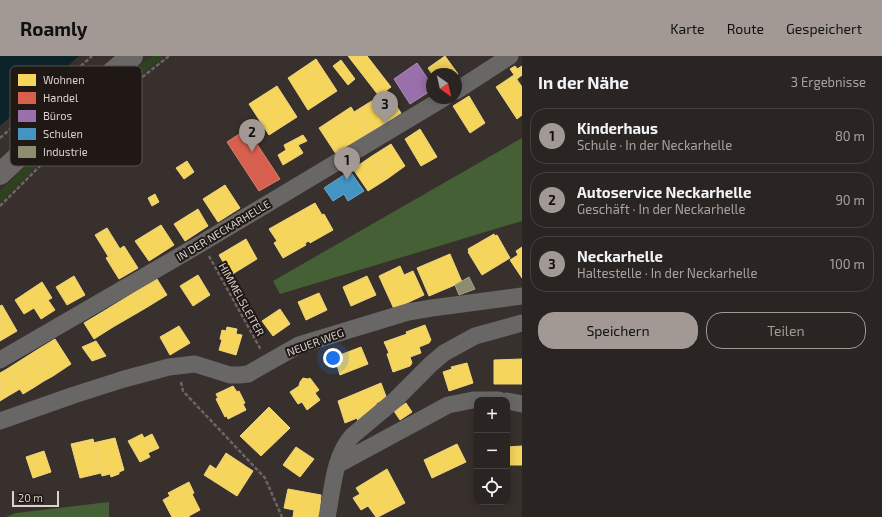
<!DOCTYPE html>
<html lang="de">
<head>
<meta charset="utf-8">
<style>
	:root { --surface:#2a2422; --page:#36302f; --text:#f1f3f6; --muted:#a5a4a5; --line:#464140; --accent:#a29995 }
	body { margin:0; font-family:"Exo 2",sans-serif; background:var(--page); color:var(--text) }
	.controls { position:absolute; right:12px; bottom:12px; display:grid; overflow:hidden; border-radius:8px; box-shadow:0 2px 10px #0003 }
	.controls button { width:36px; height:36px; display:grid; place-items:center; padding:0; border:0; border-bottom:1px solid var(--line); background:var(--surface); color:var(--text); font:20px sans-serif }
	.compass { position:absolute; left:426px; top:12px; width:36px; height:36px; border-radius:50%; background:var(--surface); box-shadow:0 2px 10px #0003; rotate:146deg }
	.scale { position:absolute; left:12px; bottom:10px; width:47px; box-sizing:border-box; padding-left:4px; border:2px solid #dbd1cd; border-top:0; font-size:11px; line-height:14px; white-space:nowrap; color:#dbd1cd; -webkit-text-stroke:3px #1f1815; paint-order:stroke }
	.you { position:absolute; left:333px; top:302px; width:14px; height:14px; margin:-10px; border:3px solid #fff; border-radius:50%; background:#1a73e8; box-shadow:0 0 0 6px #1a73e833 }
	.badge { display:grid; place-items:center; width:26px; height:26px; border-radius:50%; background:var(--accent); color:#111; font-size:13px; font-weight:700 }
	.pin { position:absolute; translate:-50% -33px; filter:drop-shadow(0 1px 2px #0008) }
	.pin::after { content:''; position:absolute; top:21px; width:14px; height:12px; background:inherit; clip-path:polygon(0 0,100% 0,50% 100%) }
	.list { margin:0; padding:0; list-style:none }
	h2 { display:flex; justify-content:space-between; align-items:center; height:52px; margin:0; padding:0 16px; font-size:17px }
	h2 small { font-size:13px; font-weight:400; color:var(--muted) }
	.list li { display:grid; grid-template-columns:26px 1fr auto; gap:12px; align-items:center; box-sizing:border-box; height:56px; margin:0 8px 8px; padding:0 8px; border:1px solid var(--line); border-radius:16px }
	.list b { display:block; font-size:15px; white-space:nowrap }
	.list p { margin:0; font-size:13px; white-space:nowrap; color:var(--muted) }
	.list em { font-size:13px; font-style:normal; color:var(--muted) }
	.actions { display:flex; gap:8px; padding:12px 16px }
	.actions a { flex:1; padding:9px 0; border:1px solid var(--accent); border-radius:16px; text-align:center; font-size:14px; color:var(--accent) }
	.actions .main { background:var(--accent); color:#111 }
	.icon { flex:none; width:22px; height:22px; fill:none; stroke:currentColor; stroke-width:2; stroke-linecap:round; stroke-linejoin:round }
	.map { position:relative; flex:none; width:522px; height:461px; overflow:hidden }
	header { display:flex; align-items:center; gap:24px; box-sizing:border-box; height:56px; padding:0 20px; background:var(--accent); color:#111 }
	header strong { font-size:19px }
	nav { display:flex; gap:22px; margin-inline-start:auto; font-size:14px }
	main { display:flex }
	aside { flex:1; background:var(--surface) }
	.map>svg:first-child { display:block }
	.green { fill:#2e421f }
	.forest { fill:#456034 }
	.water { fill:#0c2329 }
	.homes { fill:#f6d55c; stroke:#eed47e }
	.shops { fill:#d6604d; stroke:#d88273 }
	.offices { fill:#9970ab; stroke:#ad8db5 }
	.schools { fill:#4393c3; stroke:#71a6c6 }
	.industry { fill:#8c8c6e; stroke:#a4a18a }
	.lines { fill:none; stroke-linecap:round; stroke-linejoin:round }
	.path { stroke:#6a6666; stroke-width:2.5; stroke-dasharray:4 2; stroke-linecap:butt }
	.street { stroke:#696666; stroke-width:17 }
	.secondary { stroke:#6c6767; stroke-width:22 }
	.labels { text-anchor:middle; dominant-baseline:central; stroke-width:4; stroke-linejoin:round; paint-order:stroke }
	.street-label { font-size:11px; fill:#dbd1cd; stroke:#1f1815 }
	.key { fill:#1f1815; stroke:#57504c; stroke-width:1 }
	.key-label { font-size:11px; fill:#dbd1cd }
</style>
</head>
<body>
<header>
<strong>Roamly</strong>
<nav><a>Karte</a><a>Route</a><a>Gespeichert</a></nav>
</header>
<main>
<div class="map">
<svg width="522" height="461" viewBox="0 0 522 461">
	<rect width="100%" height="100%" fill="#38302d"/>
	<path class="green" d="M152 0H165C106 44 51 94 0 147V135C48 88 99 42 152 0Z"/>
	<path class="forest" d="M522 82V165L280 238 273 225Z
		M109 446V461H6L16 457Z"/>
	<path class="water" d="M0 0H79L0 70Z"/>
	<path class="homes" d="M348 0H367L391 31 379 40Z
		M445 0 458 18 456 19V18H432L428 12Z
		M316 3 337 35 308 54 288 22Z
		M341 4 355 23 348 29 333 10Z
		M515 10 522 19 517 23 510 13Z
		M522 10V20L517 13Z
		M514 19 522 31V59L517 63 496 31Z
		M277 30 297 61 269 79 249 48Z
		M387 35 401 57 389 65 375 43Z
		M469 40 485 67 470 77 453 50Z
		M375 43 389 65 368 78 354 56Z
		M351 51 368 78 336 98 319 72Z
		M420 73 437 101 421 110 405 83Z
		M303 79 307 85 298 89 303 97 283 109 278 99 286 94 284 89Z
		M391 88 405 110 387 123 372 100Z
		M372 100 387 123 368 135 353 113Z
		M187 105 194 116 184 123 176 112Z
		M225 129 240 152 218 166 203 143Z
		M155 138 159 146 152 150 148 142Z
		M315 147 322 159 324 158 333 174 310 187 309 185 305 187 306 189 283 202 274 187 277 185 269 173Z
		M198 153 208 170 185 185 174 168Z
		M161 169 174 189 149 205 135 185Z
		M107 172 120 193 108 200 95 179Z
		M494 178 495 180 497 179 510 202 482 219 468 196 469 195 468 193Z
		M246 183 257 203 231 219 219 199Z
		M124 190 138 212 119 223 106 202Z
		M522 191V222L510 204 518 199 516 195Z
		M450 198 462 226 429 240 417 212Z
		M400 210 404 219 413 215 424 239 394 253 379 220Z
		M198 219 210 239 193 250 180 230Z
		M74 220 85 239 67 249 56 231Z
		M367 220 376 239 351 250 343 231Z
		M157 223 167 239 144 253 135 236Z
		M42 226 52 242 48 244 55 254 41 263 34 252 24 258 15 244Z
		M135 236 144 253 113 271 104 255Z
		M319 237 327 254 306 264 298 246Z
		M2 249 17 275 0 285V250Z
		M280 253 290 268 273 280 262 265Z
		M104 255 113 271 94 283 84 267Z
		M425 269 431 284 429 287 419 291 421 297 410 301 412 307 410 310 393 316 387 298 389 297 384 286 407 278 406 276Z
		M179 270 190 287 170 299 160 281Z
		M227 271 237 273 236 278 242 279 236 299 219 294 222 284 220 283 222 274 226 275Z
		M55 283 71 308 53 320 37 294Z
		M96 285 106 300 92 305 82 291Z
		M361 291 368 308 340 319 337 309 343 307 340 299Z
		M37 294 53 320 44 325 29 299Z
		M29 299 44 325 33 332 18 306Z
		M522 303V328H494V304Z
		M18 306 33 332 23 338 7 313Z
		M467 307 473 327 449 335 443 316 452 313 451 311Z
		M7 313 20 333 8 340 0 328V317Z
		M303 322 308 323 310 322 319 334 315 337 320 344 307 354 302 346 298 348 290 336 299 330 300 326Z
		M381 327 387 343 376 347 378 351 358 365 357 362 345 367 338 345Z
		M0 328 8 340 0 345Z
		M233 330 237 336 239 335 245 347 243 348 246 354 228 363 227 360 225 361 216 343 218 342 216 338Z
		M406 347 412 356 400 364 394 355Z
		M269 351 290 372 261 400 240 380Z
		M142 378 144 382 152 378 159 392 148 397 150 401 140 406 128 385Z
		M115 382 124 414 119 416V418L111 421 110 418 102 420 93 387Z
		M93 383 94 387H93L101 417 80 422 71 388Z
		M457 388 466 406 432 422 424 404Z
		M522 390V409H507V391Z
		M296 391 314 403 300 421 283 409Z
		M44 395 51 416 33 422 26 401Z
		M226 397 253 415 237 440 204 419 210 409 216 413Z
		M387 413 405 447 378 461H376L368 450 361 454 353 442 360 438 356 432Z
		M189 426 194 437 192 438 200 454 189 460V461H172L163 444 170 440 168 437Z
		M288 433 321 439 319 461H293L294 454 284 452Z"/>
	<path class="shops" d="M247 73 280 123 259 135 227 86Z"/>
	<path class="offices" d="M417 7 432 29V34L410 48 394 23Z"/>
	<path class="schools" d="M350 115 364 135 348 145 344 138 333 145 324 132Z"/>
	<path class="industry" d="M469 221 475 233 459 239 455 229Z"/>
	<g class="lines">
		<path class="path" d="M0 82 92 0
			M0 150 54 96 98 56 169 0
			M209 200 261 294
			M181 326 183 335 265 422 282 461"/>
		<path class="street" d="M456 35 510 0
			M0 304 202 187 444 42
			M507 345 522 348
			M0 365 74 339 124 323 169 311 195 308 230 319H239L248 318 299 289 408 256 432 252 522 240
			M337 409 448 349 473 344H499
			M327 461C333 434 333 402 352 380L395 344 431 308 444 297 475 280 522 267"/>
		<path class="secondary" d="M0 118 74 49 132 0"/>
	</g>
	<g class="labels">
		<g class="street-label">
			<text transform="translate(223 174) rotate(-31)">IN DER NECKARHELLE</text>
			<text transform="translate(242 243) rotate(61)">HIMMELSLEITER</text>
			<text transform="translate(315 286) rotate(-20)">NEUER WEG</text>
		</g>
	</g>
	<rect x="10" y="10" width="132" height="100" rx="6" class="key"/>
	<rect x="18" y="18" width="18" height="12" fill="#f6d55c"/>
	<rect x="18" y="36" width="18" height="12" fill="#d6604d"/>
	<rect x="18" y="54" width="18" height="12" fill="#9970ab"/>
	<rect x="18" y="72" width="18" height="12" fill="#4393c3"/>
	<rect x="18" y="90" width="18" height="12" fill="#8c8c6e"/>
	<g class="key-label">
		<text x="43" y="28">Wohnen</text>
		<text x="43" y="46">Handel</text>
		<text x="43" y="64">Büros</text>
		<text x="43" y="82">Schulen</text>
		<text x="43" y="100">Industrie</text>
	</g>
</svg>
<div class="controls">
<button>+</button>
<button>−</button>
<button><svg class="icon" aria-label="locate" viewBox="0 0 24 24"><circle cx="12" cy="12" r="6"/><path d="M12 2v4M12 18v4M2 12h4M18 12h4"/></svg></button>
</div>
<svg class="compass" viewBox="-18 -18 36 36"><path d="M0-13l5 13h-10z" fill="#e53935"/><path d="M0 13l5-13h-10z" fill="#a5a4a5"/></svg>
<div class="scale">20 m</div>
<div class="you"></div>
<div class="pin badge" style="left:347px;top:124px">1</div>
<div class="pin badge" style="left:252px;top:96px">2</div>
<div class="pin badge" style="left:385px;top:68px">3</div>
</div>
<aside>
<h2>In der Nähe<small>3 Ergebnisse</small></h2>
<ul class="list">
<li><span class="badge">1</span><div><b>Kinderhaus</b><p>Schule · In der Neckarhelle</p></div><em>80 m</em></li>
<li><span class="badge">2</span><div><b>Autoservice Neckarhelle</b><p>Geschäft · In der Neckarhelle</p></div><em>90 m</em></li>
<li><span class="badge">3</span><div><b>Neckarhelle</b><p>Haltestelle · In der Neckarhelle</p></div><em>100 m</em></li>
</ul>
<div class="actions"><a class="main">Speichern</a><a>Teilen</a></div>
</aside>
</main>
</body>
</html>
